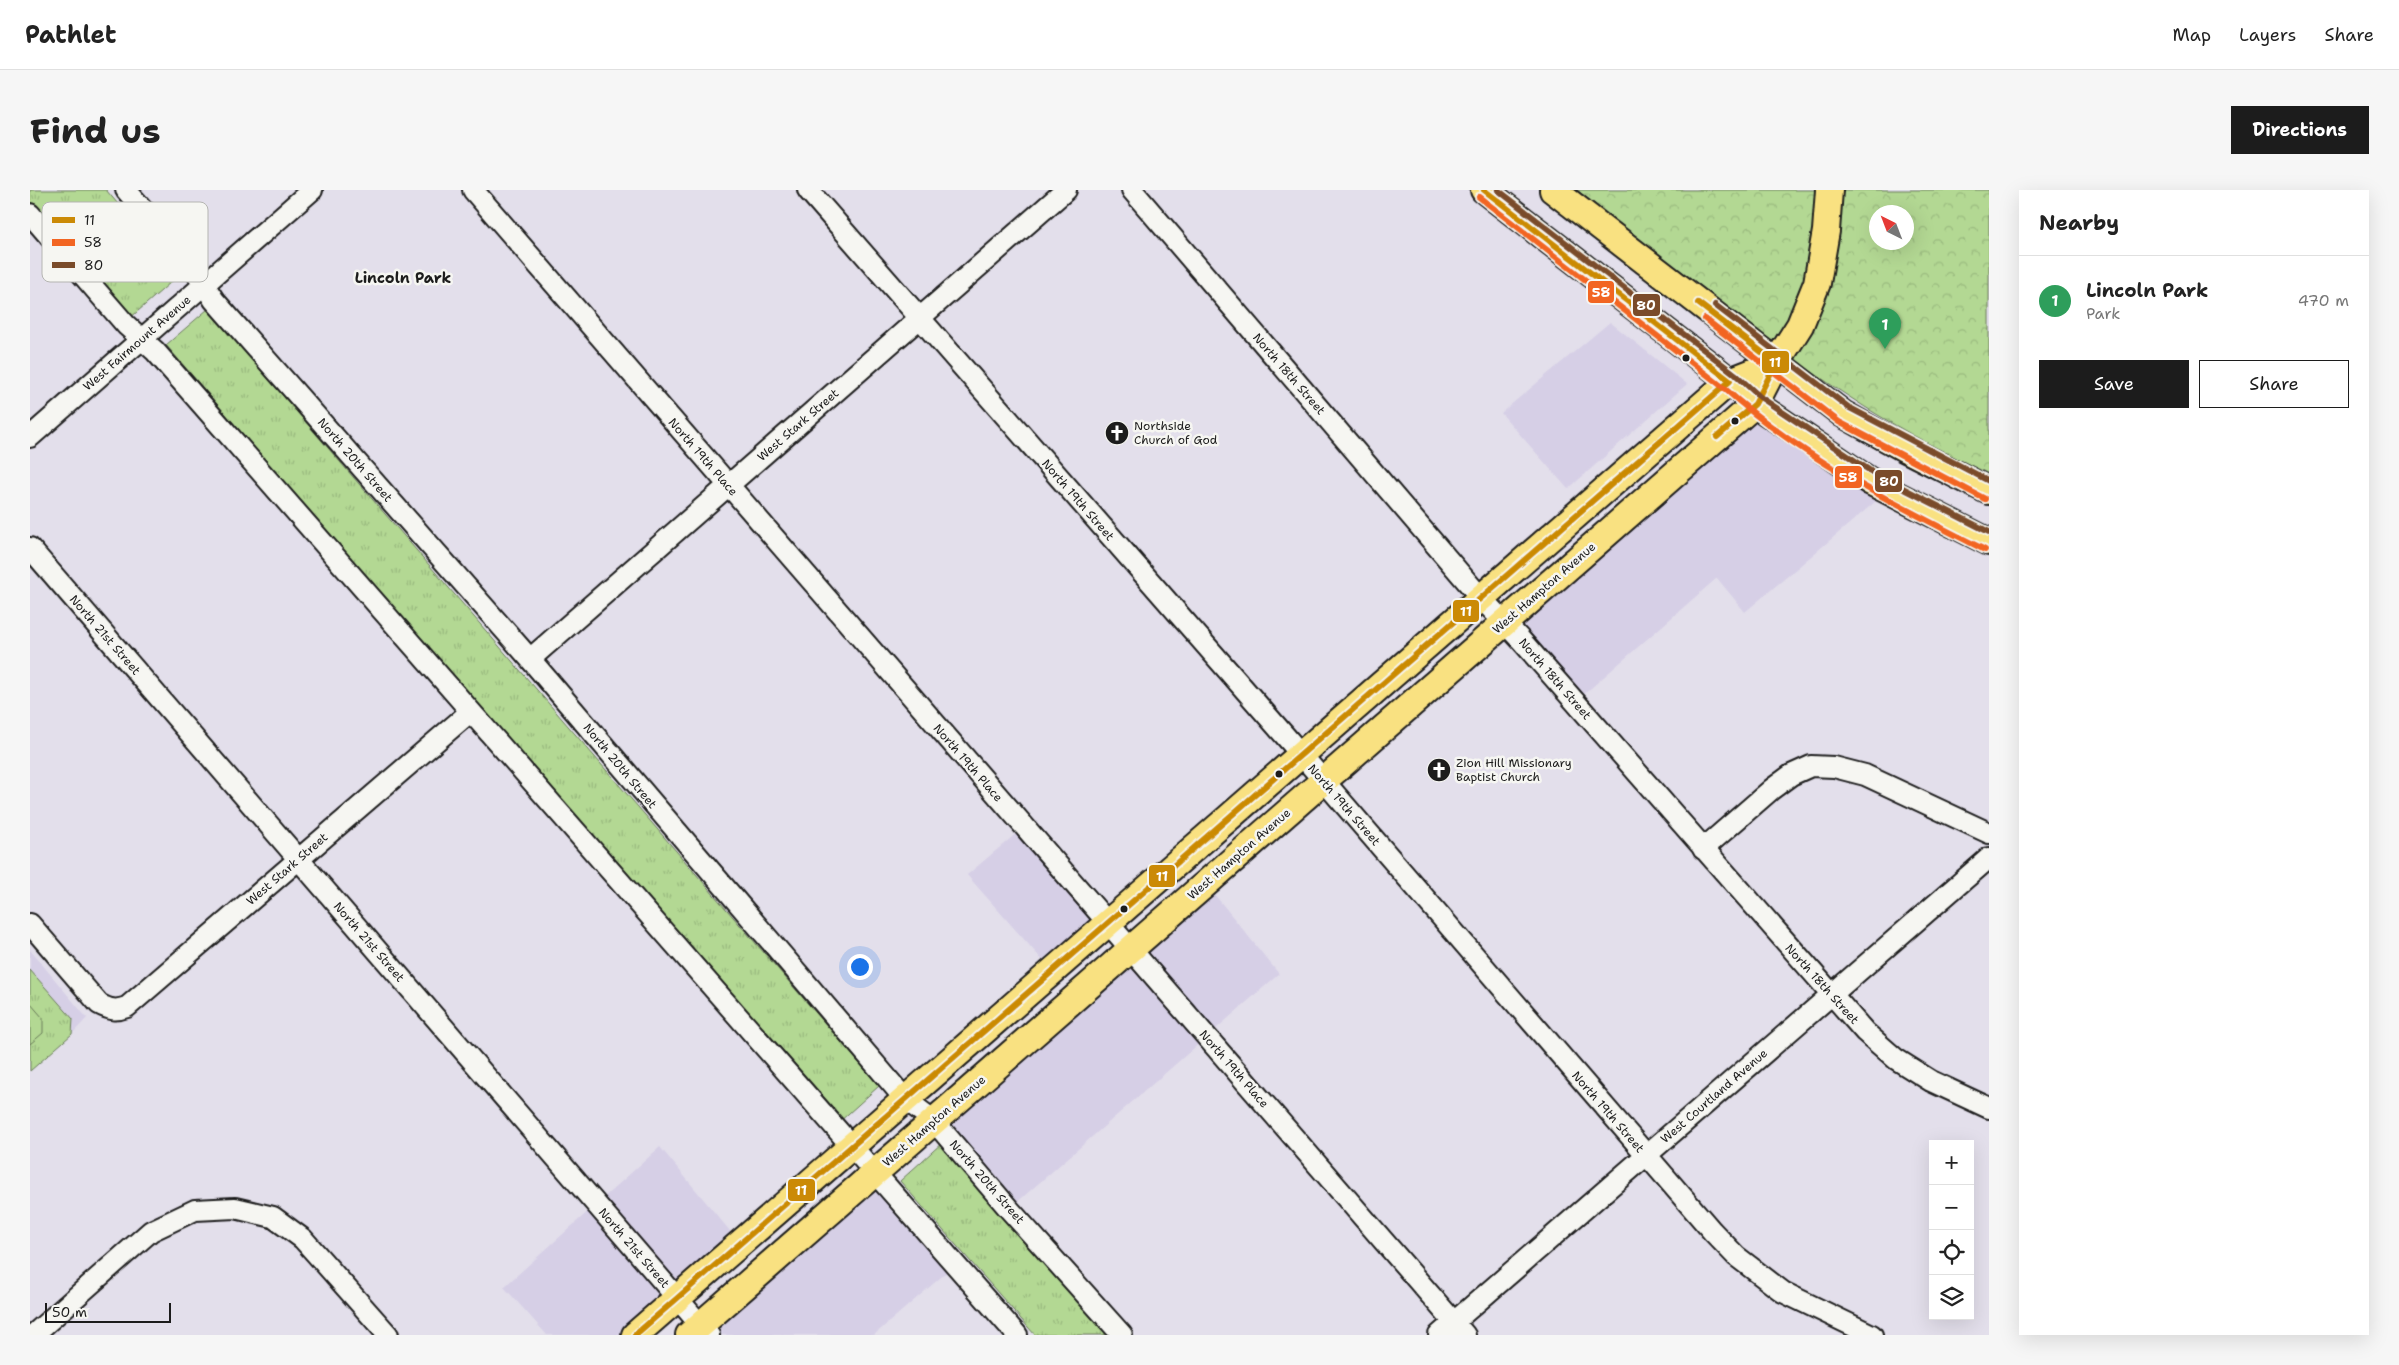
<!DOCTYPE html>
<html lang="en">
<head>
<meta charset="utf-8">
<style>
	:root { --surface:#fff; --page:#f6f6f6; --text:#222; --muted:#767676; --line:#e0e0e0; --accent:#1c1c1c }
	body { margin:0; font-family:"Shantell Sans",sans-serif; background:var(--page); color:var(--text) }
	.controls { position:absolute; right:15px; bottom:15px; display:grid; overflow:hidden; border-radius:0px; box-shadow:0 5px 20px #0002 }
	.controls button { width:45px; height:45px; display:grid; place-items:center; padding:0; border:0; border-bottom:1px solid var(--line); background:var(--surface); color:var(--text); font:25px sans-serif }
	.compass { position:absolute; left:1839px; top:15px; width:45px; height:45px; border-radius:50%; background:var(--surface); box-shadow:0 5px 20px #0002; rotate:318deg }
	.scale { position:absolute; left:15px; bottom:12px; width:126px; box-sizing:border-box; padding-left:5px; border:2px solid #1c1c1c; border-top:0; font-size:14px; line-height:18px; white-space:nowrap; color:#1c1c1c; -webkit-text-stroke:4px #f6f6f2; paint-order:stroke }
	.you { position:absolute; left:829px; top:776px; width:18px; height:18px; margin:-12px; border:4px solid #fff; border-radius:50%; background:#1a73e8; box-shadow:0 0 0 8px #1a73e833 }
	.badge { display:grid; place-items:center; width:32px; height:32px; border-radius:50%; background:var(--accent); color:#fff; font-size:16px; font-weight:700 }
	.pin { position:absolute; translate:-50% -41px; filter:drop-shadow(0 1px 2px #0008) }
	.pin::after { content:''; position:absolute; top:26px; width:18px; height:15px; background:inherit; clip-path:polygon(0 0,100% 0,50% 100%) }
	.list { margin:0; padding:0; list-style:none }
	h2 { display:flex; justify-content:space-between; align-items:center; height:65px; margin:0; padding:0 20px; font-size:21px }
	h2 small { font-size:16px; font-weight:400; color:var(--muted) }
	.list li { display:grid; grid-template-columns:32px 1fr auto; gap:15px; align-items:center; box-sizing:border-box; height:90px; padding:0 20px; border-top:1px solid var(--line) }
	.list b { display:block; font-size:19px; white-space:nowrap }
	.list p { margin:0; font-size:16px; white-space:nowrap; color:var(--muted) }
	.list em { font-size:16px; font-style:normal; color:var(--muted) }
	.actions { display:flex; gap:10px; padding:15px 20px }
	.actions a { flex:1; padding:11px 0; border:1px solid var(--accent); border-radius:0px; text-align:center; font-size:18px; color:var(--accent) }
	.actions .main { background:var(--accent); color:#fff }
	.icon { flex:none; width:28px; height:28px; fill:none; stroke:currentColor; stroke-width:2; stroke-linecap:round; stroke-linejoin:round }
	.map { position:relative; flex:none; width:1959px; height:1145px; overflow:hidden; border-radius:0px }
	header { display:flex; align-items:center; gap:30px; box-sizing:border-box; height:70px; padding:0 25px; background:var(--surface); border-bottom:1px solid var(--line) }
	header strong { font-size:24px }
	nav { display:flex; gap:28px; margin-inline-start:auto; font-size:18px }
	.intro { display:flex; align-items:center; justify-content:space-between; box-sizing:border-box; height:120px; padding:0 30px }
	h1 { margin:0; font-size:35px }
	.button { padding:12px 22px; border-radius:0px; background:var(--accent); color:#fff; font-size:18px; font-weight:700 }
	main { display:flex; gap:30px; padding:0 30px }
	aside { flex:1; background:var(--surface); border-radius:0px; box-shadow:0 5px 20px #0002 }
	.map>svg:first-child { display:block }
	.built { fill:#d6cfe6 }
	.grass { fill:url(#grass-tufts); stroke:#687a58 }
	.forest { fill:url(#forest-crowns); stroke:#687a58; fill-rule:evenodd }
	.garden { fill:#b3d893; stroke:#687a58 }
	.lines { fill:none; stroke-linecap:round; stroke-linejoin:round }
	.minor-casing { stroke:#1c1c1c; stroke-width:24 }
	.major-casing { stroke:#1c1c1c; stroke-width:30 }
	.minor { stroke:#f6f6f2; stroke-width:20 }
	.major { stroke:#f9e181; stroke-width:26 }
	.bus-1-casing { stroke:#f6f6f2; stroke-width:10 }
	.bus-2-casing { stroke:#f6f6f2; stroke-width:10 }
	.bus-3-casing { stroke:#f6f6f2; stroke-width:10 }
	.bus-1 { stroke:#cb8a06; stroke-width:6 }
	.bus-2 { stroke:#f26522; stroke-width:6 }
	.bus-3 { stroke:#7a4b2a; stroke-width:6 }
	.bus-dot { fill:#1c1c1c; stroke:#f6f6f2; stroke-width:2 }
	.labels { text-anchor:middle; dominant-baseline:central; stroke-width:5; stroke-linejoin:round; paint-order:stroke }
	.street-label { font-size:12px; fill:#1c1c1c; stroke:#f6f6f2 }
	.poi-label { font-size:12px; fill:#1c1c1c; stroke:#f6f6f2; text-anchor:start }
	.quarter-label { font-size:15px; font-weight:bold; fill:#1c1c1c; stroke:#f6f6f2 }
	.key { fill:#f6f6f2; stroke:#b5b5b2; stroke-width:1 }
	.key-label { font-size:14px; fill:#1c1c1c }
	.line-badge { stroke:#f6f6f2; stroke-width:2 }
	.badge-label { font-size:14px; text-anchor:middle; font-weight:bold; fill:#fff }
</style>
</head>
<body>
<header>
<strong>Pathlet</strong>
<nav><a>Map</a><a>Layers</a><a>Share</a></nav>
</header>
<div class="intro"><h1>Find us</h1><a class="button">Directions</a></div>
<main>
<div class="map">
<svg width="1959" height="1145" viewBox="0 0 1959 1145">
	<defs>
		<pattern id="grass-tufts" width="24" height="20" patternUnits="userSpaceOnUse" patternTransform="scale(1.25)"><rect width="24" height="20" fill="#b3d893"/><path d="M3 7l-1-3M5 7V3M7 7l1-3M15 17l-1-3M17 17v-4M19 17l1-3" fill="none" stroke="#99b97e"/></pattern>
		<pattern id="forest-crowns" width="20" height="18" patternUnits="userSpaceOnUse" patternTransform="scale(1.25)"><rect width="20" height="18" fill="#b3d893"/><path d="M2 6a3 3 0 1 1 6 0M12 15a3 3 0 1 1 6 0" fill="none" stroke="#99b97e"/></pattern>
	</defs>
	<rect width="100%" height="100%" fill="#e3dfeb"/>
	<filter id="ink" filterUnits="userSpaceOnUse"><feTurbulence type="fractalNoise" baseFrequency=".02" numOctaves="2"/><feDisplacementMap in="SourceGraphic" scale="10" xChannelSelector="R" yChannelSelector="G"/><feConvolveMatrix kernelMatrix="1 2 1 2 8 2 1 2 1" color-interpolation-filters="sRGB"/></filter>
	<g filter="url(#ink)">
		<path class="built" d="M1580 132 1657 194 1538 299 1471 223Z
			M1725 214 1858 301 1715 422 1687 388 1545 512 1475 432Z
			M994 637 1077 733 1022 781 937 685Z
			M1176 694 1249 784 979 1019 904 931Z
			M0 760 57 828 42 844 0 881Z
			M630 957 710 1053 605 1145H517L474 1097Z
			M844 984 925 1075 844 1145H679Z"/>
		<path class="grass" d="M0 0H76L149 85 99 129 0 14Z
			M178 119 849 896 808 933 136 155Z
			M0 780 43 829 42 844 0 881Z
			M913 952 1081 1145H1005L870 991Z"/>
		<path class="forest" d="M1547 0H1959V284C1917 264 1875 242 1835 217 1734 153 1641 75 1547 0ZM1846 22H1876V52H1846Z"/>
		<path class="garden" d="M0 813 13 828V843L0 854Z"/>
		<g class="lines">
			<g class="minor-casing">
				<path id="minor" d="M96 0 163 77 184 110 500 469 875 909 904 931 979 1019 1092 1145
					M443 0 1435 1145
					M778 0 1256 547 1682 1041 1706 1066 1753 1102 1842 1145
					M1102 0 1451 408 1490 449 1835 842 1866 869 1901 891 1959 918
					M0 24 96 135 125 161 987 1145
					M0 247 282 0
					M0 358 679 1145
					M500 469 1036 0
					M1673 659 1742 599 1761 585 1781 576 1804 577 1835 585 1959 643
					M0 734 69 814C80 820 86 821 97 817L440 522
					M3 1145 121 1041 165 1020 205 1018 243 1027 273 1049 358 1145
					M1409 1145 1959 668"/>
			</g>
			<g class="major-casing">
				<path id="major" d="M1454 0 1700 191 1725 214 1841 292 1959 352
					M1523 0 1813 224 1874 258 1959 301
					M605 1145 1700 191 1746 173
					M659 1145 1725 214 1746 173 1770 135 1787 93 1796 41 1799 0"/>
			</g>
			<use href="#minor" class="minor"/>
			<use href="#major" class="major"/>
			<g class="bus-1-casing">
				<path id="bus-1" d="M1668 113 1746 173 1725 214 1687 247
					M605 1145 1700 191 1454 0"/>
			</g>
			<g class="bus-2-casing">
				<path id="bus-2" d="M1449 7 1694 198C1770 267 1864 314 1955 360
					M1675 129 1809 232 1955 309"/>
			</g>
			<g class="bus-3-casing">
				<path id="bus-3" d="M1468 0 1705 184 1730 207 1845 284 1959 342
					M1685 115 1818 217 1959 291"/>
			</g>
			<use href="#bus-1" class="bus-1"/>
			<use href="#bus-2" class="bus-2"/>
			<use href="#bus-3" class="bus-3"/>
		</g>
	</g>
	<defs>
		<g id="church-disc" transform="scale(1.25)"><circle r="9.5" fill="#1c1c1c" stroke="#f6f6f2"/><path d="M-1.2-6h2.4v3.5h3.3v2.4h-3.3V6h-2.4V-.1h-3.3v-2.4h3.3Z" fill="#fff"/></g>
	</defs>
	<g fill-rule="evenodd">
		<use href="#church-disc" x="1087" y="243"/>
		<use href="#church-disc" x="1409" y="580"/>
	</g>
	<g class="bus-dot">
		<circle cx="1656" cy="168" r="4.5"/>
		<circle cx="1705" cy="231" r="4.5"/>
		<circle cx="1249" cy="584" r="4.5"/>
		<circle cx="1094" cy="719" r="4.5"/>
	</g>
	<g class="labels">
		<g class="street-label">
			<text transform="translate(107 153) rotate(-41)">West Fairmount Avenue</text>
			<text transform="translate(1259 184) rotate(49)">North 18th Street</text>
			<text transform="translate(768 235) rotate(-41)">West Stark Street</text>
			<text transform="translate(673 267) rotate(49)">North 19th Place</text>
			<text transform="translate(325 270) rotate(49)">North 20th Street</text>
			<text transform="translate(1048 310) rotate(49)">North 19th Street</text>
			<text transform="translate(1514 398) rotate(-41)">West Hampton Avenue</text>
			<text transform="translate(75 445) rotate(49)">North 21st Street</text>
			<text transform="translate(1525 489) rotate(49)">North 18th Street</text>
			<text transform="translate(938 573) rotate(49)">North 19th Place</text>
			<text transform="translate(590 576) rotate(50)">North 20th Street</text>
			<text transform="translate(1314 615) rotate(49)">North 19th Street</text>
			<text transform="translate(1209 664) rotate(-41)">West Hampton Avenue</text>
			<text transform="translate(257 679) rotate(-41)">West Stark Street</text>
			<text transform="translate(339 752) rotate(49)">North 21st Street</text>
			<text transform="translate(1792 794) rotate(48)">North 18th Street</text>
			<text transform="translate(1204 879) rotate(49)">North 19th Place</text>
			<text transform="translate(1684 906) rotate(-41)">West Courtland Avenue</text>
			<text transform="translate(1578 922) rotate(49)">North 19th Street</text>
			<text transform="translate(904 931) rotate(-41)">West Hampton Avenue</text>
			<text transform="translate(957 992) rotate(49)">North 20th Street</text>
			<text transform="translate(604 1058) rotate(49)">North 21st Street</text>
		</g>
		<g class="poi-label">
			<text x="1104" y="236">Northside<tspan x="1104" dy="14">Church of God</tspan></text>
			<text x="1426" y="573">Zion Hill Missionary<tspan x="1426" dy="14">Baptist Church</tspan></text>
		</g>
		<g class="quarter-label">
			<text x="373" y="88">Lincoln Park</text>
		</g>
	</g>
	<rect x="12" y="12" width="166" height="80" rx="8" class="key"/>
	<rect x="22" y="27" width="23" height="6" fill="#cb8a06"/>
	<rect x="22" y="49" width="23" height="7" fill="#f26522"/>
	<rect x="22" y="72" width="23" height="6" fill="#7a4b2a"/>
	<g class="key-label">
		<text x="54" y="35">11</text>
		<text x="54" y="57">58</text>
		<text x="54" y="80">80</text>
	</g>
	<g class="line-badge">
		<rect x="1557" y="90" width="28" height="24" rx="5" fill="#f26522"/>
		<rect x="1602" y="103" width="29" height="24" rx="5" fill="#7a4b2a"/>
		<rect x="1731" y="160" width="29" height="24" rx="5" fill="#cb8a06"/>
		<rect x="1804" y="275" width="29" height="24" rx="5" fill="#f26522"/>
		<rect x="1844" y="279" width="29" height="24" rx="5" fill="#7a4b2a"/>
		<rect x="1422" y="409" width="28" height="24" rx="5" fill="#cb8a06"/>
		<rect x="1118" y="674" width="28" height="24" rx="5" fill="#cb8a06"/>
		<rect x="757" y="988" width="29" height="24" rx="5" fill="#cb8a06"/>
	</g>
	<g class="badge-label">
		<text x="1571" y="107">58</text>
		<text x="1616" y="120">80</text>
		<text x="1745" y="177">11</text>
		<text x="1818" y="292">58</text>
		<text x="1859" y="296">80</text>
		<text x="1436" y="426">11</text>
		<text x="1132" y="691">11</text>
		<text x="771" y="1005">11</text>
	</g>
</svg>
<div class="controls">
<button>+</button>
<button>−</button>
<button><svg class="icon" aria-label="locate" viewBox="0 0 24 24"><circle cx="12" cy="12" r="6"/><path d="M12 2v4M12 18v4M2 12h4M18 12h4"/></svg></button>
<button><svg class="icon" aria-label="layers" viewBox="0 0 24 24"><path d="M12 4l9 5-9 5-9-5zM3 14l9 5 9-5"/></svg></button>
</div>
<svg class="compass" viewBox="-18 -18 36 36"><path d="M0-13l5 13h-10z" fill="#e53935"/><path d="M0 13l5-13h-10z" fill="#767676"/></svg>
<div class="scale">50 m</div>
<div class="you"></div>
<div class="pin badge" style="left:1855px;top:159px;background:#2e9e5b">1</div>
</div>
<aside>
<h2>Nearby<small></small></h2>
<ul class="list">
<li><span class="badge" style="background:#2e9e5b">1</span><div><b>Lincoln Park</b><p>Park</p></div><em>470 m</em></li>
</ul>
<div class="actions"><a class="main">Save</a><a>Share</a></div>
</aside>
</main>
</body>
</html>
